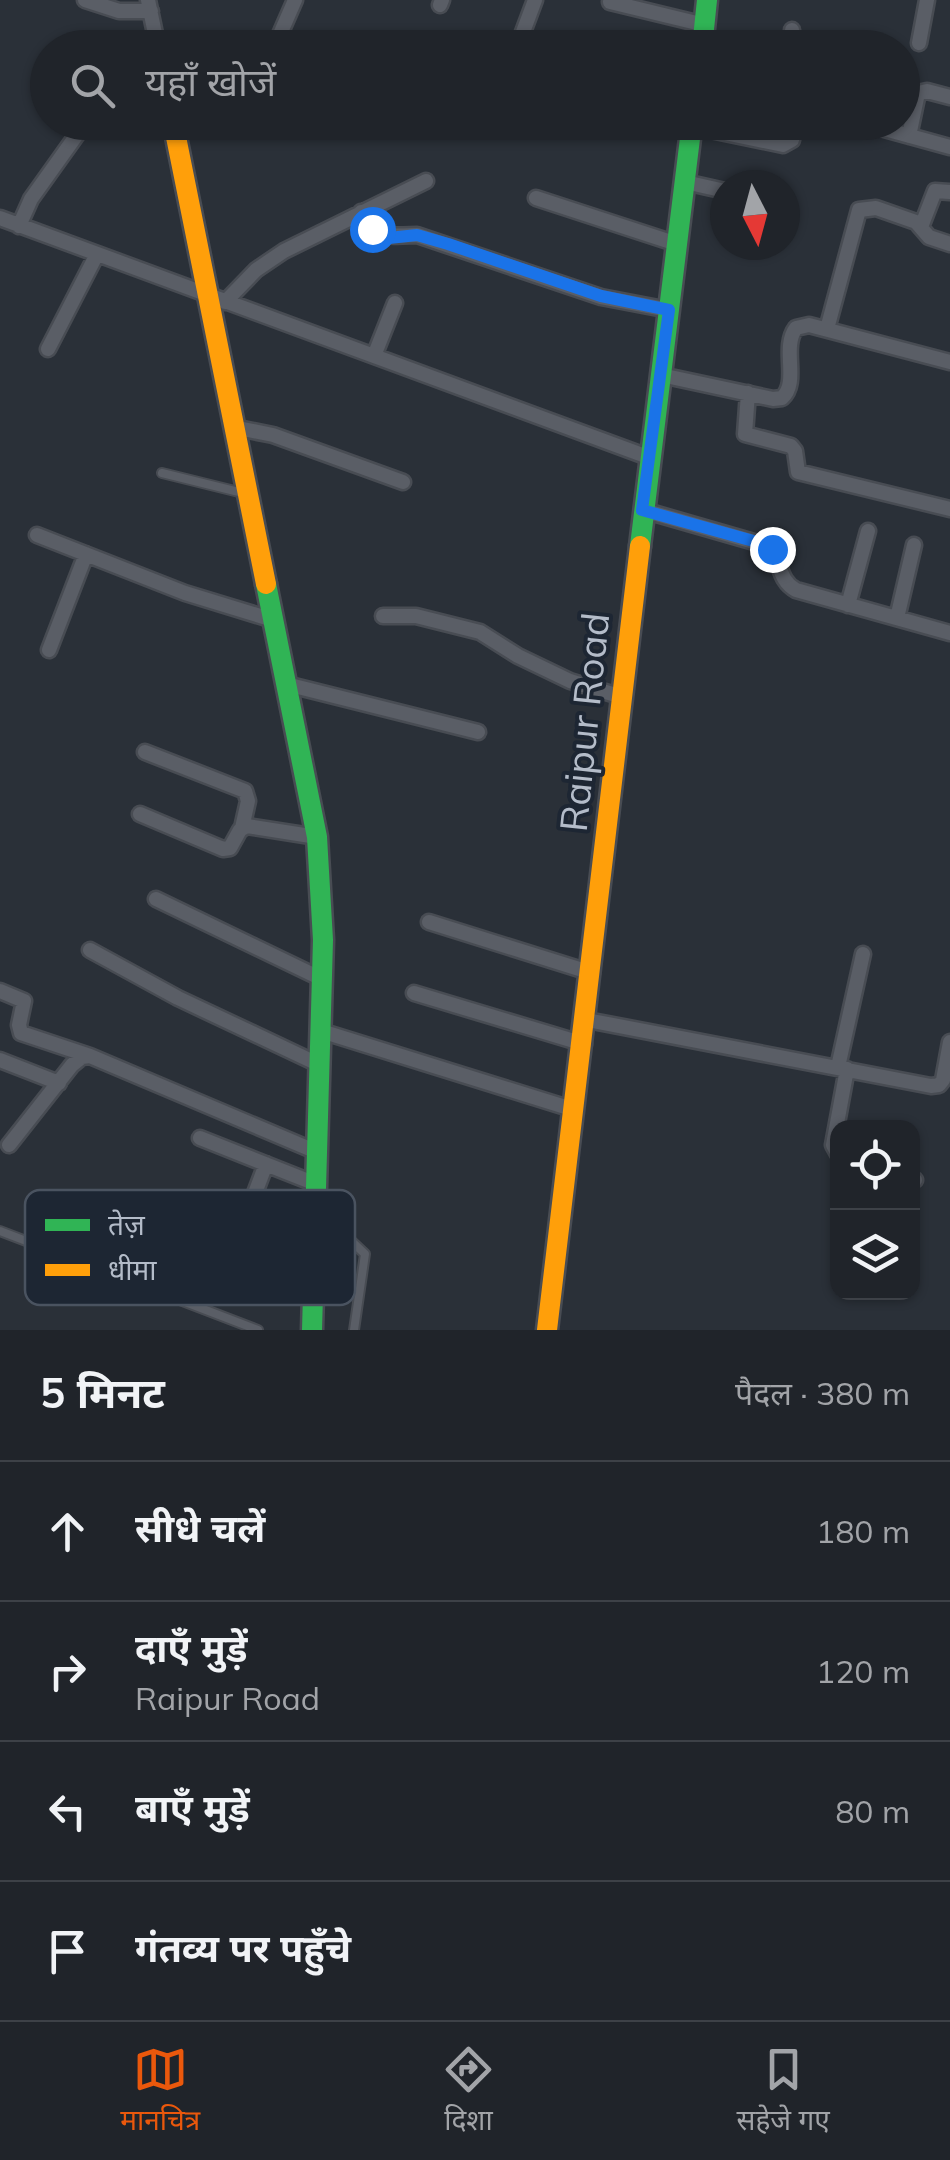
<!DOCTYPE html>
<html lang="hi">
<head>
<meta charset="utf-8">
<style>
	:root { --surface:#20242a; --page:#2d3036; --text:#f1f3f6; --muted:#a2a4a8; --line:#3d4147; --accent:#ea580c }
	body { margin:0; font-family:Mulish,"Noto Sans Devanagari",sans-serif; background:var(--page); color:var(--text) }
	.controls { position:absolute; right:30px; bottom:30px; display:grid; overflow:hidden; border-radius:20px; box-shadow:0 2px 8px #0004 }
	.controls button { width:90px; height:90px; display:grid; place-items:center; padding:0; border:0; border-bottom:2px solid var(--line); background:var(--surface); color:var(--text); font:50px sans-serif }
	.compass { position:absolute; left:710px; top:170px; width:90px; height:90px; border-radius:50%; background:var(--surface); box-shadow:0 2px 8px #0004; rotate:174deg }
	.stop { position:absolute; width:30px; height:30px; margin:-22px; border:8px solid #1a73e8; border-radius:50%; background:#fff }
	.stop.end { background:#1a73e8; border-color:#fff; box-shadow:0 2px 10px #0008 }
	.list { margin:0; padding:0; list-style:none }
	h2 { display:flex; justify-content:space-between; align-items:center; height:130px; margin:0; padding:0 40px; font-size:42px }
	h2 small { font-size:32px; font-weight:400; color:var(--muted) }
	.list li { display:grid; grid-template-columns:65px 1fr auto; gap:30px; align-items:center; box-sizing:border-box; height:140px; padding:0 40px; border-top:2px solid var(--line) }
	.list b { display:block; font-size:38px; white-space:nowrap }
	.list p { margin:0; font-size:32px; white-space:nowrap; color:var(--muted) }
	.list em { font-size:32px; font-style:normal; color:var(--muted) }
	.icon { flex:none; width:55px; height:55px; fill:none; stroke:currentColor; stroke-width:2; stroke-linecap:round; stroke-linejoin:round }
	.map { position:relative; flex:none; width:950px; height:1330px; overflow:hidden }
	.search { position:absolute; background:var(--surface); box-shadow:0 2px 8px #0004; left:30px; right:30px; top:30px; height:110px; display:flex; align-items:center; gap:25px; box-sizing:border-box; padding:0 35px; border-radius:55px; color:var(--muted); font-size:38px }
	.sheet { height:690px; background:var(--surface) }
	nav { display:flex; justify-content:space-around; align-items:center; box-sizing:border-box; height:140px; border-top:2px solid var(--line); background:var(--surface); font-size:28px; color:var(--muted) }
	nav a { display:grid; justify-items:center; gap:5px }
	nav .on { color:var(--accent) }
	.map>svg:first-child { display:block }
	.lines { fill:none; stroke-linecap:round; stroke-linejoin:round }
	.lane-casing { stroke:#484c53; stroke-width:12 }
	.street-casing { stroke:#484c53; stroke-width:19 }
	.fast-casing { stroke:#484c53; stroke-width:25 }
	.slow-casing { stroke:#484c53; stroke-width:25 }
	.lane { stroke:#5a5e66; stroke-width:8 }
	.street { stroke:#5a5e66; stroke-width:14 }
	.fast { stroke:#30b455; stroke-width:20 }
	.slow { stroke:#ff9f0a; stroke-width:20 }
	.route { stroke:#1a73e8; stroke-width:12 }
	.labels { text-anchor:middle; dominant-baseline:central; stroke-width:8; stroke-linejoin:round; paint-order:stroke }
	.street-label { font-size:38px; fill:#b4bcc9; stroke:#1d2633 }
	.key { fill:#1d2633; stroke:#4a5360; stroke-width:2.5 }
	.key-label { font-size:28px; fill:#b4bcc9 }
</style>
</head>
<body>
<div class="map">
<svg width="950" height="1330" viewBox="0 0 950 1330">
	<rect width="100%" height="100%" fill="#2a3038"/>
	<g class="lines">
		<g class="lane-casing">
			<path id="lane" d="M162 473 247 494
				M317 1224 349 1239 365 1254 354 1330
				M0 1231 258 1330"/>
		</g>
		<g class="street-casing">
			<path id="street" d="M85 0 119 11H151
				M148 0 158 48
				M610 2 705 25
				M440 5 442 0
				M792 30 793 48
				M919 43 927 0
				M274 48 295 0
				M517 48 535 0
				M859 122 950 147
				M691 126 783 145 792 140 794 122
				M909 136 918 93 927 91 950 97
				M685 182 725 191
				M536 198 677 244
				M361 212C378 242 387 235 417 235L601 297 669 310
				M0 218 648 457
				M19 226 31 199 86 122
				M921 227 935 191 950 192
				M225 302 256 270 284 251 426 181
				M827 329 859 210 876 208 916 222 929 237 950 244
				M48 349 97 254
				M374 356 395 303
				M661 375 773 399 782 398C800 382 781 348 796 328L809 325 950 362
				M748 393 745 434 791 446 795 451 798 472 950 509
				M233 427 273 435 403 482
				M643 510 768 546C782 559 777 580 796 590L950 633
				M37 535 185 593 273 620
				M848 605 868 531
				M383 616H416L480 632 518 656 570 681 622 697
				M897 618 914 545
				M49 650 86 554
				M286 684 478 732
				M145 752 245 791 248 801 242 828
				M140 814 223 849 230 848 240 830 247 826 317 837
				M156 899 322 979
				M429 922 592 973
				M90 950 178 998 320 1065
				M0 991 24 1001 19 1025 21 1033 90 1056
				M414 993 584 1044
				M587 1020 931 1086 939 1085 943 1080 950 1042
				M321 1031 575 1110
				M0 1060 59 1083
				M838 1067 863 954
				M200 1138 316 1184
				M9 1145 72 1065 82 1057 90 1056 317 1152
				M838 1154 833 1145 847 1069
				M912 1179 915 1180
				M159 1235 219 1259H230L266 1164"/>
		</g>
		<g class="fast-casing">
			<path id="fast" d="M702 48 707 0
				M640 546 692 122
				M266 584 317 837 323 940 312 1330"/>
		</g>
		<g class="slow-casing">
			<path id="slow" d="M173 122 266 584
				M547 1330 640 546"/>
		</g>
		<use href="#lane" class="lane"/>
		<use href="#street" class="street"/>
		<use href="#fast" class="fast"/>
		<use href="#slow" class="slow"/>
	</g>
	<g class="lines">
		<path class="route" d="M372 229 389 238 417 235 448 244 601 296 669 310 642 510 764 544 772 549"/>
	</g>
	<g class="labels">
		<g class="street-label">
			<text transform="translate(584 722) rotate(-84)">Raipur Road</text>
		</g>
	</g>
	<rect x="25" y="1190" width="330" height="115" rx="15" class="key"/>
	<rect x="45" y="1219" width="45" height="12" fill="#30b455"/>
	<rect x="45" y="1264" width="45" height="12" fill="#ff9f0a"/>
	<g class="key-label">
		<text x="108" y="1235">तेज़</text>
		<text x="108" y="1280">धीमा</text>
	</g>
</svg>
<div class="controls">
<button><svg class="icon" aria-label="locate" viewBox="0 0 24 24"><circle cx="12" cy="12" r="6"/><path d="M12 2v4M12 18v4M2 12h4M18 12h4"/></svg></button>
<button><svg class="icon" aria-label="layers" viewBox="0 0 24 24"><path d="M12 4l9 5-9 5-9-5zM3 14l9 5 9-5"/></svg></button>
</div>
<svg class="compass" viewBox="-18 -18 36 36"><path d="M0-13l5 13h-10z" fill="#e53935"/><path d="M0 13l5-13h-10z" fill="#a2a4a8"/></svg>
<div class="stop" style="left:372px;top:229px"></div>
<div class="stop end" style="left:772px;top:549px"></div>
<div class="search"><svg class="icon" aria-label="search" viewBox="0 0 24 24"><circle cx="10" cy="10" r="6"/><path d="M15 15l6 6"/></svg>यहाँ खोजें</div>
</div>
<section class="sheet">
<h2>5 मिनट<small>पैदल · 380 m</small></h2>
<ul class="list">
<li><svg class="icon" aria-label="ahead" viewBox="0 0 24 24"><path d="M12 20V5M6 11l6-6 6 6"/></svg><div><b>सीधे चलें</b></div><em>180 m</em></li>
<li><svg class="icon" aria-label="right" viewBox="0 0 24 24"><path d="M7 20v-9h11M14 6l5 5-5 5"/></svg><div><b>दाएँ मुड़ें</b><p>Raipur Road</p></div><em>120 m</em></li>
<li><svg class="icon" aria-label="left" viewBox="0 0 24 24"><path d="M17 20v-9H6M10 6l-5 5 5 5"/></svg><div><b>बाएँ मुड़ें</b></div><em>80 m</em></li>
<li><svg class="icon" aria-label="arrive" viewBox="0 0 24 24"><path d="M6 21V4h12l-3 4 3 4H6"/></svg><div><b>गंतव्य पर पहुँचे</b></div></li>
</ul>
</section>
<nav>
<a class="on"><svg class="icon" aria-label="map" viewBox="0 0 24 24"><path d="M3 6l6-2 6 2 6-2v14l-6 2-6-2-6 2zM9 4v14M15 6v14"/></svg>मानचित्र</a>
<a><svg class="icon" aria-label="directions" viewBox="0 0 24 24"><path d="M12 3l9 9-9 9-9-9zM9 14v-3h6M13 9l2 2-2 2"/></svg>दिशा</a>
<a><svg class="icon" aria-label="saved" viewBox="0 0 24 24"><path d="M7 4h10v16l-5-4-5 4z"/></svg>सहेजे गए</a>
</nav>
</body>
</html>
